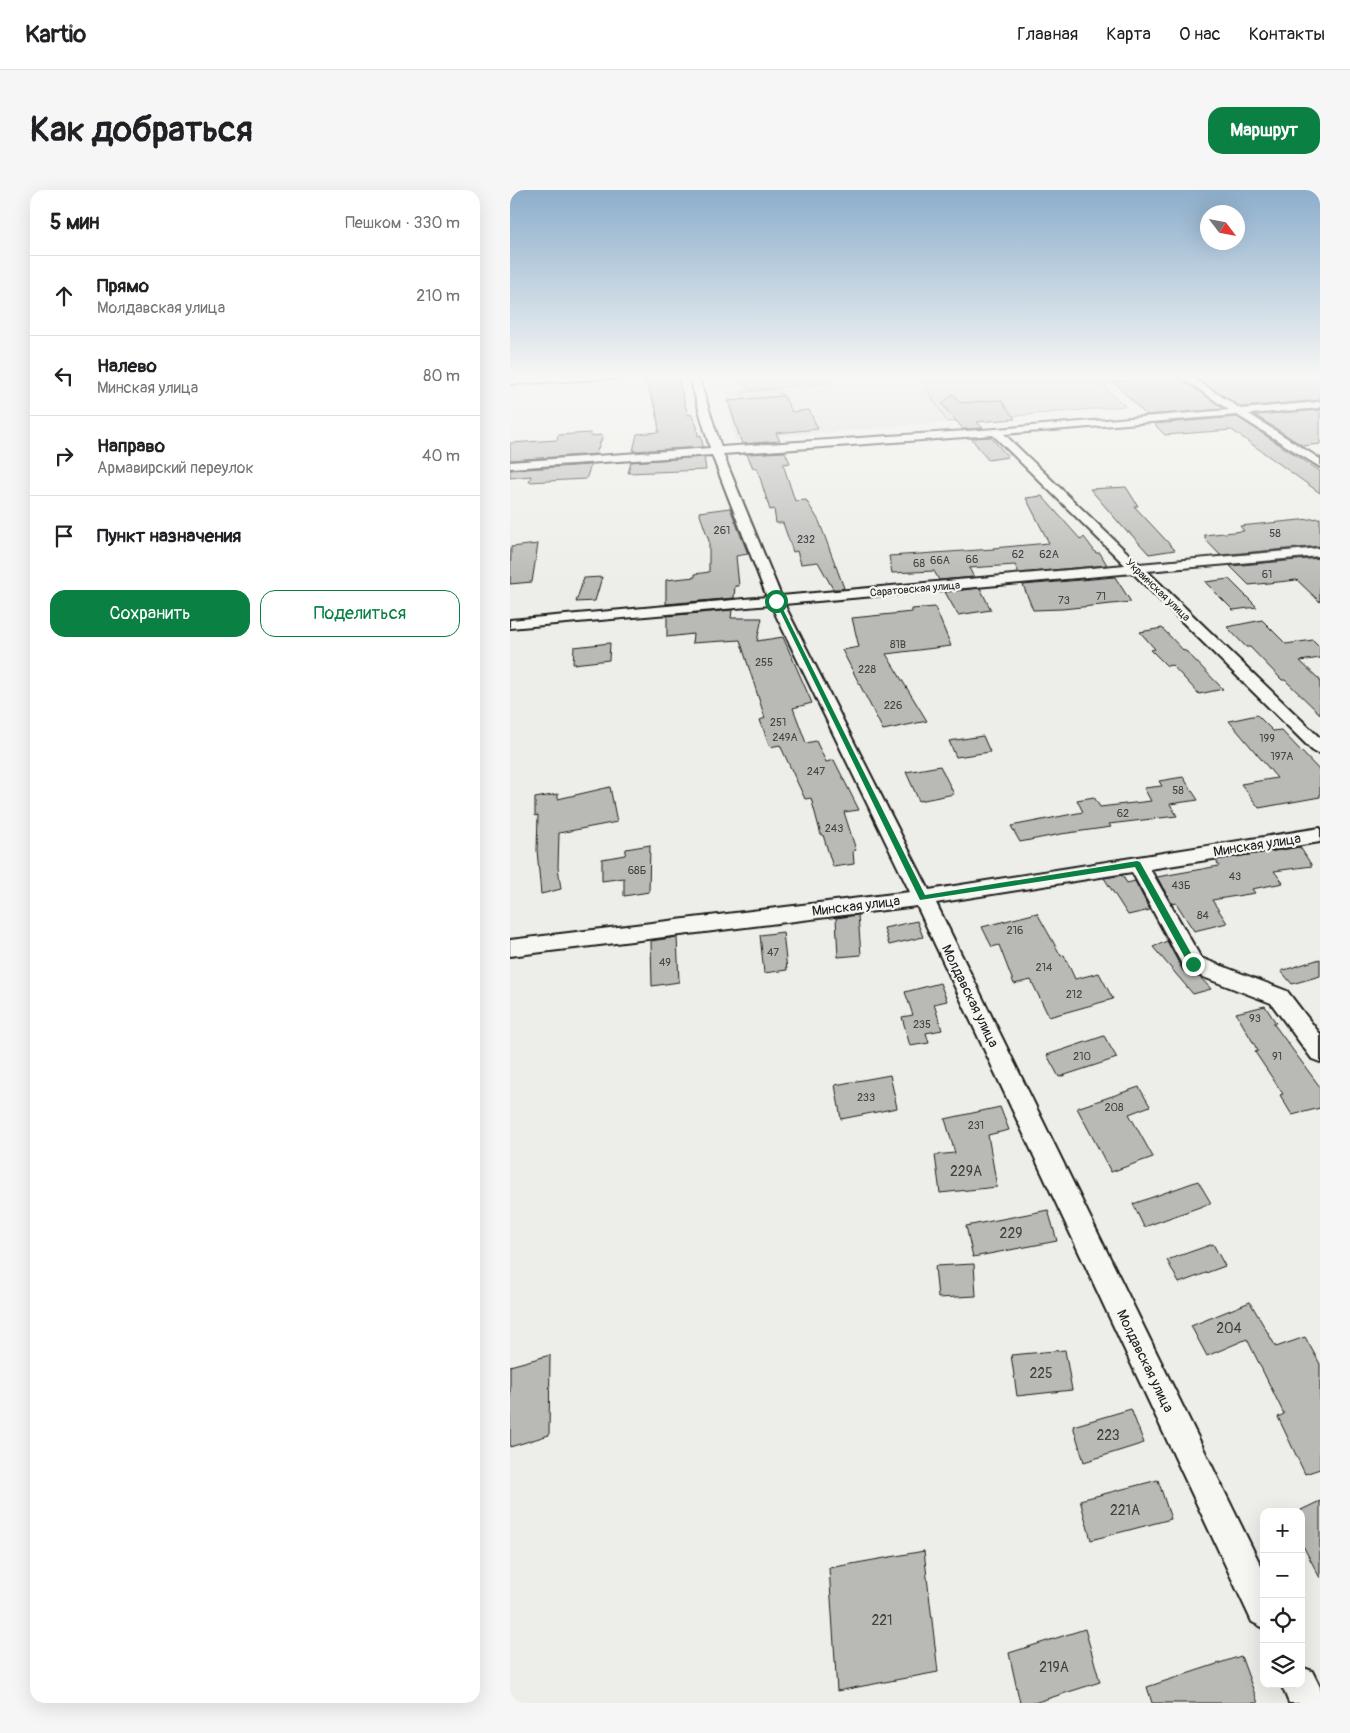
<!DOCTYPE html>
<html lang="ru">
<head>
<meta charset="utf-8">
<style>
	:root { --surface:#fff; --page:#f6f6f6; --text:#202124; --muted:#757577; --line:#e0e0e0; --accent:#0b8043 }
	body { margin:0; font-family:Pangolin,sans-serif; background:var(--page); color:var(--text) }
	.controls { position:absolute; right:15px; bottom:15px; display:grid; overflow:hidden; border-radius:10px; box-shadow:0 5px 20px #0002 }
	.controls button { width:45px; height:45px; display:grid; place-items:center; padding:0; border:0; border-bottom:1px solid var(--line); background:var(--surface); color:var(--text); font:25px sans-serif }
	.compass { position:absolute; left:690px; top:15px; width:45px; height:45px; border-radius:50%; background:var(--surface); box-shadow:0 5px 20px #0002; rotate:122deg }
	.stop { position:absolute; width:15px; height:15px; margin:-11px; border:4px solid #0b8043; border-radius:50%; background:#fff }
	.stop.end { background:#0b8043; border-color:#fff; box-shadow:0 1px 5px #0008 }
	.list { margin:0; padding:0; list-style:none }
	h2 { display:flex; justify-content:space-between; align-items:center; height:65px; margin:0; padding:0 20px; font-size:21px }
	h2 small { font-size:16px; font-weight:400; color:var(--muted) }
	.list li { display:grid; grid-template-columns:32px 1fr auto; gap:15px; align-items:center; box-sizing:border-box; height:80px; padding:0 20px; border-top:1px solid var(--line) }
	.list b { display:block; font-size:19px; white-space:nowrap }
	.list p { margin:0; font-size:16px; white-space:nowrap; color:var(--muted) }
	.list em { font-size:16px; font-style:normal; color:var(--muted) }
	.actions { display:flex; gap:10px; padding:15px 20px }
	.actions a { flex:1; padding:11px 0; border:1px solid var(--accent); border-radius:15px; text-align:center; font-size:18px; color:var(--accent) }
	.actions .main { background:var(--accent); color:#fff }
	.icon { flex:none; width:28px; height:28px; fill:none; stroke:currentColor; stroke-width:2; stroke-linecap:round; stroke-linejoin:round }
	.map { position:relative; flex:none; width:810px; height:1513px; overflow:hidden; border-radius:15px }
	header { display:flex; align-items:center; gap:30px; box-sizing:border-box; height:70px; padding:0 25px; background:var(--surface); border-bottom:1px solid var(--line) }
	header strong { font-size:24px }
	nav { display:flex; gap:28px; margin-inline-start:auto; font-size:18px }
	.intro { display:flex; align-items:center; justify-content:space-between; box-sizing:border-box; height:120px; padding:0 30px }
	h1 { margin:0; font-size:35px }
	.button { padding:12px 22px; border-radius:15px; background:var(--accent); color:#fff; font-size:18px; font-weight:700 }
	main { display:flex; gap:30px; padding:0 30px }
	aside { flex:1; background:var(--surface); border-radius:15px; box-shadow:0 5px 20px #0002 }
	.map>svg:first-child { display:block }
	.built { fill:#ddddda }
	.green { fill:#cececb; stroke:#757574 }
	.building { fill:#b9b9b6; stroke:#1c1c1c }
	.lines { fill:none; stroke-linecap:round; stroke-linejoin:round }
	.street-casing { stroke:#1c1c1c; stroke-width:4 }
	.street { fill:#f6f6f2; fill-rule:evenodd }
	.route { fill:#0b8043 }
	.labels { text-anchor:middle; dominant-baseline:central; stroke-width:4.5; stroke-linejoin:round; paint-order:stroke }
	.number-label { font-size:11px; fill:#434342 }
	.far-street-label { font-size:11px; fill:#1c1c1c; stroke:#f6f6f2 }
	.street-label { font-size:14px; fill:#1c1c1c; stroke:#f6f6f2 }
	.near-number-label { font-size:14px; fill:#434342 }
</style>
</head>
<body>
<header>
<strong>Kartio</strong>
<nav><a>Главная</a><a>Карта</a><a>О нас</a><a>Контакты</a></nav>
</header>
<div class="intro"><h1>Как добраться</h1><a class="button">Маршрут</a></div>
<main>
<aside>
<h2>5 мин<small>Пешком · 330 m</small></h2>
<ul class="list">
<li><svg class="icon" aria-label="ahead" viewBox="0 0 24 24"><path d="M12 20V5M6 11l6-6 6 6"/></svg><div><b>Прямо</b><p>Молдавская улица</p></div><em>210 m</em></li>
<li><svg class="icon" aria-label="left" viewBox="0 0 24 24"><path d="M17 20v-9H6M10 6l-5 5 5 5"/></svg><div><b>Налево</b><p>Минская улица</p></div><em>80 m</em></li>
<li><svg class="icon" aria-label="right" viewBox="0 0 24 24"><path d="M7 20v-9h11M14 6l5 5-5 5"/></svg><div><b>Направо</b><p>Армавирский переулок</p></div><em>40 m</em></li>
<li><svg class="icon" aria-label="arrive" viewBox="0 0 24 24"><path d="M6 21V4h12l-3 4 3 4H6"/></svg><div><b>Пункт назначения</b></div></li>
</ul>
<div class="actions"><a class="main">Сохранить</a><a>Поделиться</a></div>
</aside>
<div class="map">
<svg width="810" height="1513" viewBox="0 0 810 1513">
	<rect width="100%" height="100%" fill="#edede9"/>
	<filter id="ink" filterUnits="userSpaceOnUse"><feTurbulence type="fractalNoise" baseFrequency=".02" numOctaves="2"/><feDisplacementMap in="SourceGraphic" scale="10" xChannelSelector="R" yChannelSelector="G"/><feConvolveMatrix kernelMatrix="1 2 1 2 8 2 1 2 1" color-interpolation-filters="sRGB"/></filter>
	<g filter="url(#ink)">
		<path class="built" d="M212 185H409L440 232 225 250Z"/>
		<path class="green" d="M233 185H313L317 193 238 200Z
			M408 185H596L606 193 593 195 615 216 437 232Z
			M269 199 272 206 235 209 232 202Z"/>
		<path class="building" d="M167 185 178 225 181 224 187 236 188 246 191 245 193 257 123 261 127 244 149 242 146 219 134 186Z
			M629 185H666L714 219 636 225 604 192 634 190Z
			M681 185H783L789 188 797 187 810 194V210L731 217Z
			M443 204 451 213 491 210 505 229 467 232 473 238 453 239 432 214Z
			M274 206 282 222 299 220 308 239 266 243 270 251 232 254 218 211Z
			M810 220V254L793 256 745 225Z
			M727 227 810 281V303L722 240 655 245 644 234Z
			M81 243 80 246 93 245 86 264 0 270V253L47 250 48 245Z
			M481 247 498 267 478 270 461 248Z
			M275 262 280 273 273 274 285 311 296 310 309 331 334 398 331 399H323L308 372 291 374 287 361 283 362 273 333H266L264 319 260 320 247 278H243L237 264Z
			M194 267 196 280 118 283 121 272Z
			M81 275 76 289 19 292 21 286 0 288V280Z
			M616 297 628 316H624L665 360 639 364 619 342H617L580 299Z
			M532 306 571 350 574 347 586 363H590L597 375 509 383 505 375 459 378 464 387 429 390 424 381 382 383 379 366 484 359 483 358 539 353 516 308Z
			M220 318 238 364 226 366 229 396H225L224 408 156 414V390L185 387V384L199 382V351L189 322Z
			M810 328V356L710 365 694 348 696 347 694 345 734 341 730 336Z
			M28 354 22 392 0 394 1 357Z
			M810 368V412L787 390 739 395 720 376Z
			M92 387 85 411 66 412 74 388Z
			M605 387 621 412 552 419 523 420 513 395Z
			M719 389 747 417 723 420 695 392Z
			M470 398 481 420 448 425 435 402Z
			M425 417 441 456 376 464 417 531 373 540 332 460 349 457 342 428 402 422V419Z
			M222 420 221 428H252L247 451 273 447 302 513 283 518 296 553 306 551 316 572 324 570 349 620 334 622 346 660 343 661 344 674 323 677 313 645H311L301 608 295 609 270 555 260 557 250 530 255 528 230 450 182 453 183 444 157 447V426Z
			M752 430 776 454 803 450 810 457V468L790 471 810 490V524L775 490H772L740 457H736L717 437Z
			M652 438 674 461H676L713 499 689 504 662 475 657 476 641 460 645 459 630 442Z
			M100 453 99 470 63 474 64 457Z
			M747 525 763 541 771 540 810 581V607L749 618 731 594 767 588 719 531Z
			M473 546 480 562 446 567 439 551Z
			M430 576 444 604 409 611 396 582Z
			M673 587 688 610 660 614 667 626 599 634 601 637 551 644 510 652 501 636 573 622 567 610 584 607 590 617 641 611 634 598 652 596 649 591Z
			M100 597 107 632 49 643 48 677 51 699 31 704 27 660 28 625 25 626V608L48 604V609Z
			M140 655 139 702 114 706V688L92 691V669L115 665 116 659Z
			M790 657 802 676 764 681 773 693 742 699 745 703 702 710 717 733 684 741 666 713 662 714 647 687 709 676 706 670Z
			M612 685 617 693 625 691 640 720 618 725 594 688Z
			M527 723 551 766 554 765 565 789 589 783 603 809 539 827 521 790 504 794 489 755 482 757 472 737Z
			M348 725 351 765 328 767 326 728Z
			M407 731 413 747 379 755 374 738Z
			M273 742 277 780 254 783 250 745Z
			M167 747 169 792 142 796 141 751Z
			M657 751 673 781 691 788 701 799 683 804 643 757Z
			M810 769V786L782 794 771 781Z
			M430 793 437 811 424 814 432 840 416 843 419 853 400 856 392 827 403 825 395 802Z
			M755 816 766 833H763L810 897V918L782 925 770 905 773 904 745 862 748 861 726 823Z
			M594 846 607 868 549 887 537 865Z
			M380 885 387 918 331 929 325 895Z
			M629 897 640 916 619 924 643 967 601 982 567 918Z
			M490 917 499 940 478 945 487 997 430 1003 425 965 445 963 435 929Z
			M688 991 701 1013 634 1037 623 1014Z
			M538 1020 547 1051 463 1067 456 1036Z
			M703 1054 715 1076 669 1093 657 1070Z
			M464 1074 466 1106 428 1108 425 1076Z
			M740 1112 766 1157 795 1147 810 1174V1279L795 1284 768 1227 774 1224 737 1149 697 1166 681 1136Z
			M555 1160 562 1200 507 1206 501 1165Z
			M40 1165 39 1245 0 1257V1176Z
			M621 1219 634 1253 574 1272 563 1236Z
			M648 1290 661 1329 581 1350 570 1310Z
			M810 1311V1388L791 1352V1320Z
			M414 1361 428 1482 327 1501 319 1378Z
			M575 1439 590 1492 524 1513H510L499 1463Z
			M731 1466 748 1513H642L637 1497Z"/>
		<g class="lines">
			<g class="street-casing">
				<path id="street" d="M67 185H116L111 188 0 194V188Z
					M179 185H188L211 257 486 239 719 220 668 185H678L731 219 810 212V218L739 224 810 269V277L727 225 494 244 629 374 810 358V366L637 381 810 548V563L804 562 623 383 274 414 419 700 810 638V652L640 679 691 768 777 801 810 844V872L802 869 761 813 675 780 622 682 426 713 754 1382V1438L742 1432 407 716 0 766V750L400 702 261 415 0 438V430L257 407 202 265 0 278V272L200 258ZM483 245 615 375 271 406 213 264Z
					M791 1477 802 1481 810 1497V1513H779L771 1494H791Z"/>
			</g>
			<use href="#street" class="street"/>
		</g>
	</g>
	<linearGradient id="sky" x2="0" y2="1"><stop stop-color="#8daecc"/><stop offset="0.47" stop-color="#f7f7f5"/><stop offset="1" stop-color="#f7f7f5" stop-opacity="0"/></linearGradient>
	<rect width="810" height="396" fill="url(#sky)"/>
	<path class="route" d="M264 409 269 411 415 705 627 671 630 672 686 772V777H680L625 677 410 710Z"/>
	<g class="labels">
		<g class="number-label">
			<text x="212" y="340">261</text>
			<text x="765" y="343">58</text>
			<text x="296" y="349">232</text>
			<text x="508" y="364">62</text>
			<text x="539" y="364">62А</text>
			<text x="462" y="369">66</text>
			<text x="430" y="370">66А</text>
			<text x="409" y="373">68</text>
			<text x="757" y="384">61</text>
			<text x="591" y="406">71</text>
			<text x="554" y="410">73</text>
			<text x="388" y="454">81В</text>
			<text x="254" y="472">255</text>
			<text x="357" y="479">228</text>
			<text x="383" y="515">226</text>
			<text x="268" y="532">251</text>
			<text x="275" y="547">249А</text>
			<text x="757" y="548">199</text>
			<text x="772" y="566">197А</text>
			<text x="306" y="581">247</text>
			<text x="668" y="600">58</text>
			<text x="613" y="623">62</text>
			<text x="324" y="638">243</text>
			<text x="127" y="680">68Б</text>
			<text x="725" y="686">43</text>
			<text x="671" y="695">43Б</text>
			<text x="693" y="725">84</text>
			<text x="505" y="740">216</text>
			<text x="263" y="762">47</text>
			<text x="155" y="772">49</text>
			<text x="534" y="777">214</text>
			<text x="564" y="804">212</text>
			<text x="745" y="828">93</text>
			<text x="412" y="834">235</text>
			<text x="572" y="866">210</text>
			<text x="767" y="866">91</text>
			<text x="356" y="907">233</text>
			<text x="604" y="917">208</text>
			<text x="466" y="935">231</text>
		</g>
		<g class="far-street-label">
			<text transform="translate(405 399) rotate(-5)">Саратовская улица</text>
			<text transform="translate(648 400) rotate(44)">Украинская улица</text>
		</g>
		<g class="street-label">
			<text transform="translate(747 655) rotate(-9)">Минская улица</text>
			<text transform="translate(346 716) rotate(-7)">Минская улица</text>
			<text transform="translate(460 806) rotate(64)">Молдавская улица</text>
			<text transform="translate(635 1171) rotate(64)">Молдавская улица</text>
		</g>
		<g class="near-number-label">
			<text x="456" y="981">229А</text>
			<text x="501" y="1043">229</text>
			<text x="719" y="1138">204</text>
			<text x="531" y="1183">225</text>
			<text x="598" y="1245">223</text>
			<text x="615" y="1320">221А</text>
			<text x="372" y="1430">221</text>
			<text x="544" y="1477">219А</text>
		</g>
	</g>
</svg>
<div class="controls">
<button>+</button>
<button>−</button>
<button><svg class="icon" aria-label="locate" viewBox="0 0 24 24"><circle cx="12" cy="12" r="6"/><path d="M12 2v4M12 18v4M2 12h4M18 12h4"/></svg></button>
<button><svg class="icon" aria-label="layers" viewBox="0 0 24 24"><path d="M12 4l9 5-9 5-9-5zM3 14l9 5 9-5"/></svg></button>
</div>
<svg class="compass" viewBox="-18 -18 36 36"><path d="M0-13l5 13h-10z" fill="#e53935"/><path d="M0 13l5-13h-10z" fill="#757577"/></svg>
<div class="stop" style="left:266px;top:411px"></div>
<div class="stop end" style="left:683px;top:774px"></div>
</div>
</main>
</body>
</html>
